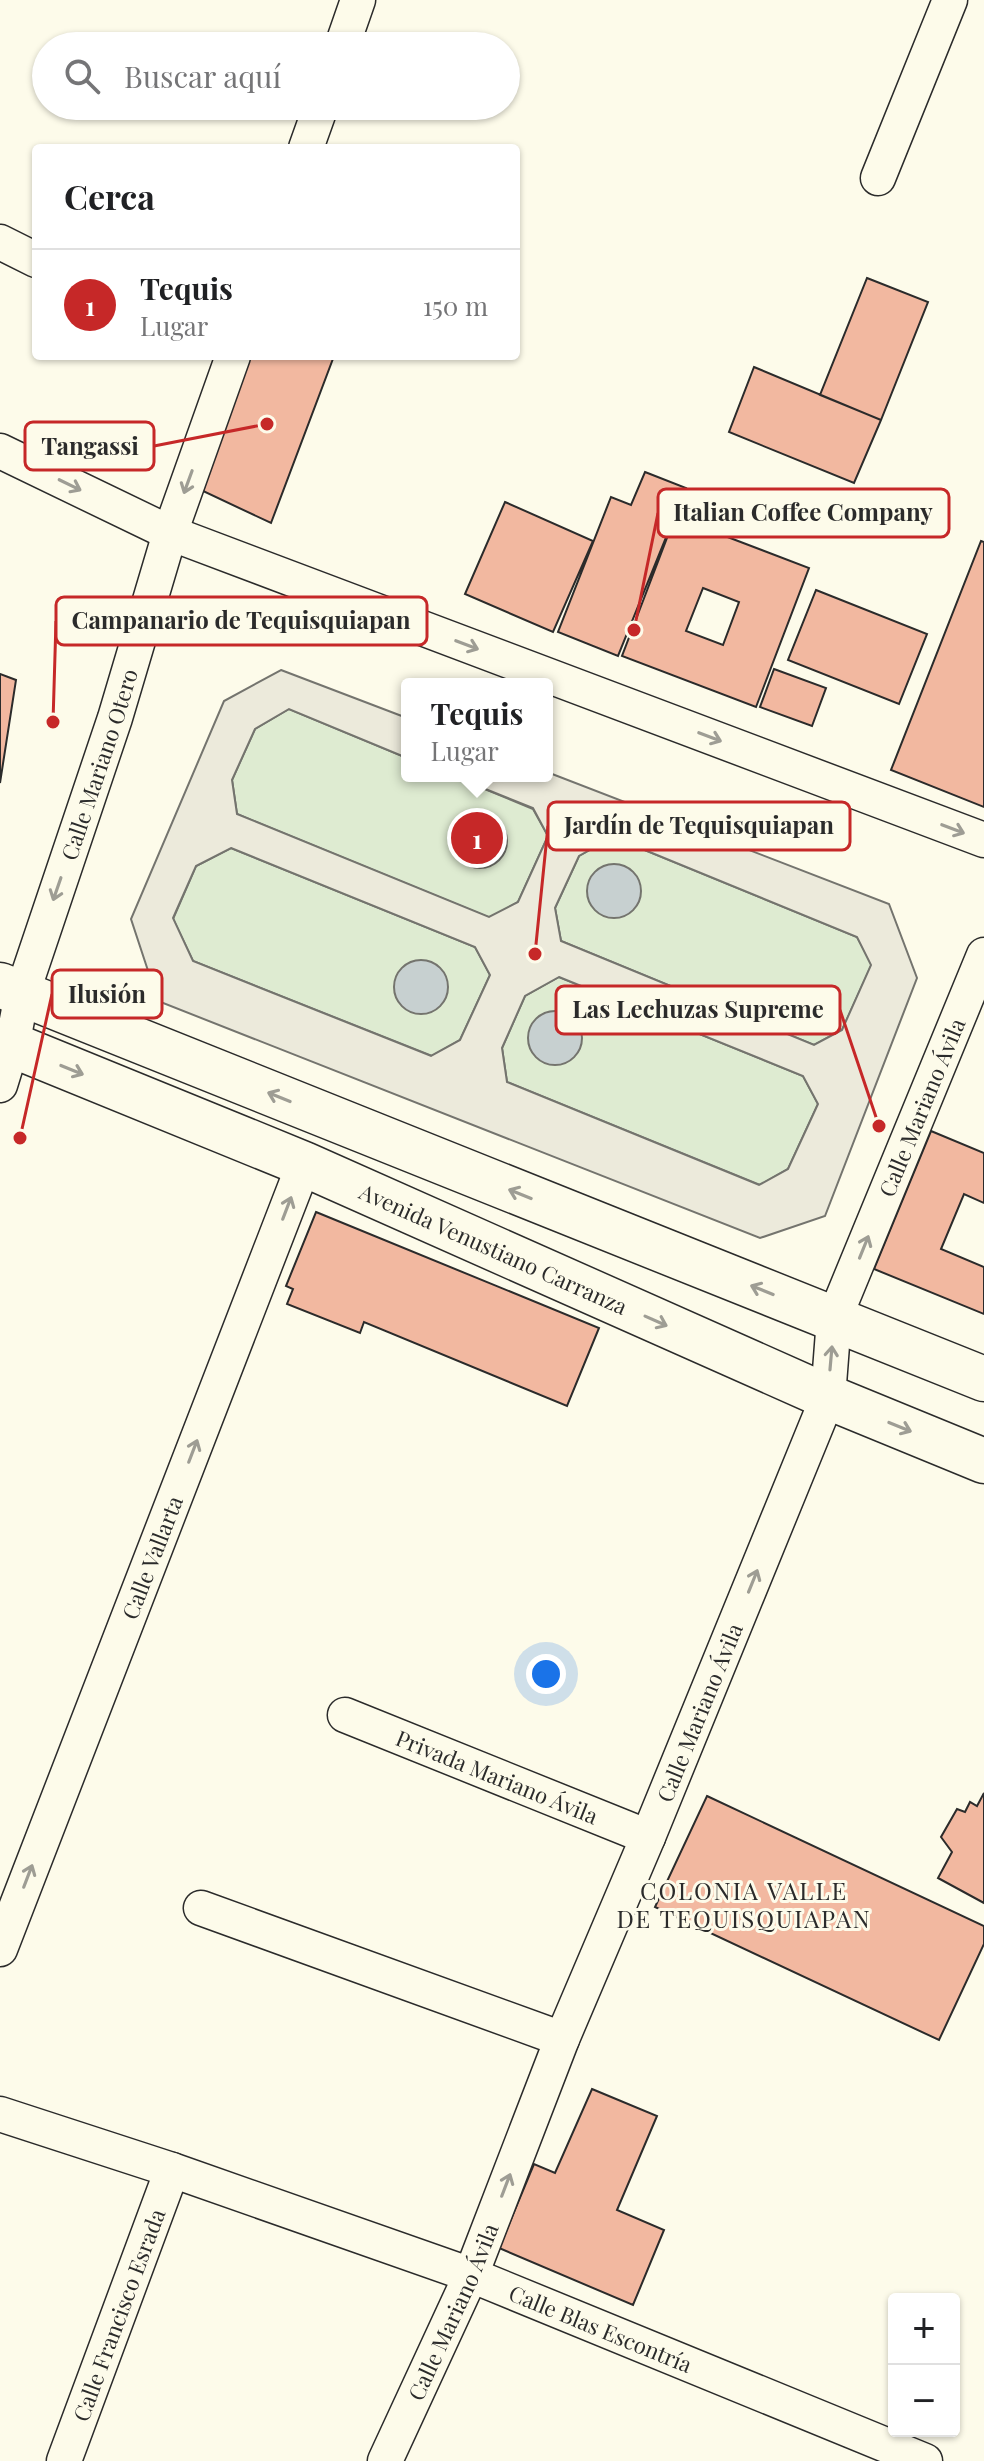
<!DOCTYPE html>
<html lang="es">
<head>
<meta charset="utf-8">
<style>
	:root { --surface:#fff; --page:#f6f6f6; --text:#202124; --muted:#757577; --line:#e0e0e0; --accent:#c62828 }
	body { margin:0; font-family:"Playfair Display",serif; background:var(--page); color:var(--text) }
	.controls { position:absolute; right:24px; bottom:24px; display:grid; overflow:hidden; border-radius:8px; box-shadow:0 2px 6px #0004 }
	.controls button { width:72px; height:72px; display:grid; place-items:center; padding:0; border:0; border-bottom:2px solid var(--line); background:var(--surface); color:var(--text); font:40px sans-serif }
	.you { position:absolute; left:546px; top:1674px; width:28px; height:28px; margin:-20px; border:6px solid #fff; border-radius:50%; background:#1a73e8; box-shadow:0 0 0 12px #1a73e833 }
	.badge { display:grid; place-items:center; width:52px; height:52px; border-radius:50%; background:var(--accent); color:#fff; font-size:26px; font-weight:700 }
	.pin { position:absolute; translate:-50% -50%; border:4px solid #fff; box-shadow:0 2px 8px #0006 }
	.popup { position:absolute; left:401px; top:678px; width:152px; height:104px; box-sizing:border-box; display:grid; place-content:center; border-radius:8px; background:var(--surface); filter:drop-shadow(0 2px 6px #0005); font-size:26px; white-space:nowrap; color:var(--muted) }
	.popup b { font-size:30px; color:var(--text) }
	.popup::after { content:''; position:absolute; left:50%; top:100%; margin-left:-16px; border:16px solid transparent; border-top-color:var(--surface) }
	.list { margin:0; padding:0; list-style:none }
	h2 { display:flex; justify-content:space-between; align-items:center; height:104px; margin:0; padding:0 32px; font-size:34px }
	h2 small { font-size:26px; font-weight:400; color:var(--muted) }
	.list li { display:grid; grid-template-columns:52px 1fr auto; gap:24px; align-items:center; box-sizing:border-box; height:112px; padding:0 32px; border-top:2px solid var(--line) }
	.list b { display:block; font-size:30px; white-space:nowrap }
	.list p { margin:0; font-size:26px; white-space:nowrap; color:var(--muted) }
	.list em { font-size:26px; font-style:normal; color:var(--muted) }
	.icon { flex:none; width:44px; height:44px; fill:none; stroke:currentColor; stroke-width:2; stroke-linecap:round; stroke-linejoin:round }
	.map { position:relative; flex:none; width:984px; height:2461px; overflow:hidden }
	.search { position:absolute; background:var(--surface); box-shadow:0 2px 6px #0004; left:32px; top:32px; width:488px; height:88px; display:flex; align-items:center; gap:20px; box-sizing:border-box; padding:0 28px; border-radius:44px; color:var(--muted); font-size:30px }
	.panel { position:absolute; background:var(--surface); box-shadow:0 2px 6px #0004; left:32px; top:144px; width:488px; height:216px; border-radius:8px }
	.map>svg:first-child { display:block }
	.green { fill:#deebd1; stroke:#74746e; stroke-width:2 }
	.parking { fill:#eceadb; stroke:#74746e; stroke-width:2; fill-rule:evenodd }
	.water { fill:#c7d0d0; stroke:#74746e; stroke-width:2 }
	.building { fill:#f2b8a0; stroke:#2b2b2b; stroke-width:2; fill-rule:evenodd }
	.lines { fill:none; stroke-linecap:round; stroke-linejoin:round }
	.street-casing { stroke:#2b2b2b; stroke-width:37 }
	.primary-casing { stroke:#2b2b2b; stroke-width:47 }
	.street { stroke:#fdfbea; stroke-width:34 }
	.primary { stroke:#fdfbea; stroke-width:44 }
	.oneway { stroke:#9e9d94 }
	.labels { text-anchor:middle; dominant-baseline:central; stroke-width:6; stroke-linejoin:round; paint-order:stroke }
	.street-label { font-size:22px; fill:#2b2b2b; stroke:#fdfbea }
	.neighbourhood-label { font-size:24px; letter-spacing:2px; fill:#2b2b2b; stroke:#fdfbea }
	.leader { fill:none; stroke:#c62828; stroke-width:3 }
	.callout-dot { fill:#c62828; stroke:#fdfbea; stroke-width:3 }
	.callout { fill:#fdfbea; stroke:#c62828; stroke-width:3 }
	.callout-label { font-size:24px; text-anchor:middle; font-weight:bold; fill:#2b2b2b }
</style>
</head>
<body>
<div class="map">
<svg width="984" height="2461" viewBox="0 0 984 2461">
	<rect width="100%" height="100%" fill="#fdfbea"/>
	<path class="green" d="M289 709 407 758V776H453L533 809 548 836 518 902 490 918 237 814 232 780 255 729Z
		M613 837 857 937 872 964 842 1030 814 1045 561 941 555 908 579 856Z
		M231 848 475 947 490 975 460 1040 432 1056 193 961 173 919 196 866Z
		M559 977 803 1076 818 1104 788 1169 760 1185 507 1082 502 1048 525 996Z"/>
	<path class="parking" d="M281 670 407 718V758L289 709 255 729 232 780 237 814 489 917 518 902 548 836 533 808 453 776H547V772L889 904 917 978 825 1216 760 1238 158 1001 131 919 224 701ZM613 837 857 937 871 965 842 1030 814 1045 561 941 555 908 579 856ZM231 848 475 947 490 975 460 1040 431 1056 193 961 173 918 196 866ZM559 977 803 1076 818 1104 788 1169 759 1185 507 1082 502 1048 525 996Z"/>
	<path class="water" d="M453 841a27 27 0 1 1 54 0a27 27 0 1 1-54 0Z
		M587 891a27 27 0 1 1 54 0a27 27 0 1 1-54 0Z
		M394 987a27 27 0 1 1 54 0a27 27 0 1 1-54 0Z
		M528 1038a27 27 0 1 1 54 0a27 27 0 1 1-54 0Z"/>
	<path class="building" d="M867 278 928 302 881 420 820 395Z
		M248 356H334L271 523 203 491Z
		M754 367 881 420 854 483 729 432Z
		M645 472 686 488 618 656 558 632 611 497 631 505Z
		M505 502 593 541 553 632 465 594Z
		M675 517 809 568 756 707 622 656ZM703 588 739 602 723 645 686 631Z
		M981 541 984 542V807L891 770Z
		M816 590 927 634 899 704 788 660Z
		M774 669 826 688 812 726 760 707Z
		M0 674 16 680 0 783Z
		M931 1131 984 1153V1203L964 1194 941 1249 984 1267V1314L874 1269Z
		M316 1212 599 1328 567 1406 364 1322 360 1333 287 1304 293 1289 286 1286Z
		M984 1793V1903L938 1878 952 1852 941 1837 957 1809 965 1812 970 1802 977 1806Z
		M707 1796 984 1926V1944L939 2040 655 1907Z
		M592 2089 657 2116 617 2210 664 2230 633 2305 499 2248 534 2164 555 2173Z"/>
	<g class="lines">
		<g class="street-casing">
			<g id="street">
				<path d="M342 46 358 0"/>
				<path d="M306 148 321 106"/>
				<path d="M878 178 950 0"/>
				<path d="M0 242 36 260"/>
				<path d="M0 451 170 533 984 840"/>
				<path id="s1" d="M0 1085 12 1046 22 994 115 718 170 533 233 356"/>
				<path id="s2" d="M345 1715 648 1837"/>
				<path d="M201 1908 562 2039"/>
				<path id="s3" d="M0 1949 304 1164"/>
				<path id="s4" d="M0 2114 172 2170 471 2275 925 2461"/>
				<path id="s5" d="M64 2461 172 2170"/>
				<path id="s6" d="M385 2461 471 2275 562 2039 648 1837 828 1397 834 1319 984 955"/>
			</g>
		</g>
		<g class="primary-casing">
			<g id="primary">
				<path d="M0 985 984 1379"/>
				<path id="s7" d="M0 1040 304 1164 828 1397 984 1461"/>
			</g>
		</g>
		<use href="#street" class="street"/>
		<use href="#primary" class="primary"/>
	</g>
	<defs><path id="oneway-shaft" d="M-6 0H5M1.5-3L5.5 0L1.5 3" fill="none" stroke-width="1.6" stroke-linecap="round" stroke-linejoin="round" transform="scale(2)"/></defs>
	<g class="oneway">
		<use href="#oneway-shaft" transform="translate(188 482) rotate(110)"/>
		<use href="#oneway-shaft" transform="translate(70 485) rotate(26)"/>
		<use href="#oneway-shaft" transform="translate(467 645) rotate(21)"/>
		<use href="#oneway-shaft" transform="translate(710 737) rotate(21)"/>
		<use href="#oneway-shaft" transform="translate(953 829) rotate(21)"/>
		<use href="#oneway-shaft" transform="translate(57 889) rotate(109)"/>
		<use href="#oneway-shaft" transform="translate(72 1070) rotate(22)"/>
		<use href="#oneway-shaft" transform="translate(279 1097) rotate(-158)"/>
		<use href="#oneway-shaft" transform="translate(520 1194) rotate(-158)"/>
		<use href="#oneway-shaft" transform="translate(287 1208) rotate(-69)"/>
		<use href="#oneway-shaft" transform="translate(864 1247) rotate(-68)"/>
		<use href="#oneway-shaft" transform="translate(762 1290) rotate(-158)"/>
		<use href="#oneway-shaft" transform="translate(656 1321) rotate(24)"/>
		<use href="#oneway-shaft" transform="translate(831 1358) rotate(-85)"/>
		<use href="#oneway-shaft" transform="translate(900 1427) rotate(22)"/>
		<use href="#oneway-shaft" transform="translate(193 1451) rotate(-69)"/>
		<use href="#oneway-shaft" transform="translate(753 1581) rotate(-68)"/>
		<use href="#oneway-shaft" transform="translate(28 1876) rotate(-69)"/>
		<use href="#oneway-shaft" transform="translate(506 2185) rotate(-69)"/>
	</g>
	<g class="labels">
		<g class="street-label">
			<text stroke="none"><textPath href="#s1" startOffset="336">Calle Mariano Otero</textPath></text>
			<text stroke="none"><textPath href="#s6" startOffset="1460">Calle Mariano Ávila</textPath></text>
			<text stroke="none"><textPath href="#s7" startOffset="536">Avenida Venustiano Carranza</textPath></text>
			<text stroke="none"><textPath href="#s3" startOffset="420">Calle Vallarta</textPath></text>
			<text stroke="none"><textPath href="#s6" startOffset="812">Calle Mariano Ávila</textPath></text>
			<text stroke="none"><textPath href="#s2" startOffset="164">Privada Mariano Ávila</textPath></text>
			<text stroke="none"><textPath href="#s6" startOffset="164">Calle Mariano Ávila</textPath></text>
			<text stroke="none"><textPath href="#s5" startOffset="156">Calle Francisco Esrada</textPath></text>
			<text stroke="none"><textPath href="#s4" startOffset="638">Calle Blas Escontría</textPath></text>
		</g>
		<g class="neighbourhood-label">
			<text x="744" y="1890">COLONIA VALLE<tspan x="744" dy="28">DE TEQUISQUIAPAN</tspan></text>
		</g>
	</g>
	<path class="leader" d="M267 424L154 446M634 630L658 513M53 722L56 621M535 954L548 826M20 1138L52 994M879 1126L840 1010"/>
	<g class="callout-dot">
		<circle cx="267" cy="424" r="8"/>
		<circle cx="634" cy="630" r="8"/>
		<circle cx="53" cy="722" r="8"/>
		<circle cx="535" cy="954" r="8"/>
		<circle cx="20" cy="1138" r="8"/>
		<circle cx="879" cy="1126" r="8"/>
	</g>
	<g class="callout">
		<rect x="25" y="422" width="129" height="48" rx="8"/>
		<rect x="658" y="489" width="291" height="48" rx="8"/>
		<rect x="56" y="597" width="371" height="48" rx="8"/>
		<rect x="548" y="802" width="302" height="48" rx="8"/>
		<rect x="52" y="970" width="110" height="48" rx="8"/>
		<rect x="556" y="986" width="284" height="48" rx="8"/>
	</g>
	<g class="callout-label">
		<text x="90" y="455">Tangassi</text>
		<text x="803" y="521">Italian Coffee Company</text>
		<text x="241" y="629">Campanario de Tequisquiapan</text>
		<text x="699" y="834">Jardín de Tequisquiapan</text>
		<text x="107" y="1003">Ilusión</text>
		<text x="698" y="1018">Las Lechuzas Supreme</text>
	</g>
</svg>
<div class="controls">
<button>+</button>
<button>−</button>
</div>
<div class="you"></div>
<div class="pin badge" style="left:477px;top:838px">1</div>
<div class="popup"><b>Tequis</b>Lugar</div>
<div class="search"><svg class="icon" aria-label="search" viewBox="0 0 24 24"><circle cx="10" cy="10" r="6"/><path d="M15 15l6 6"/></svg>Buscar aquí</div>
<section class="panel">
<h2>Cerca<small></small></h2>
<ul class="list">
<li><span class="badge">1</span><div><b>Tequis</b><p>Lugar</p></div><em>150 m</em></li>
</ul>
</section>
</div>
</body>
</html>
